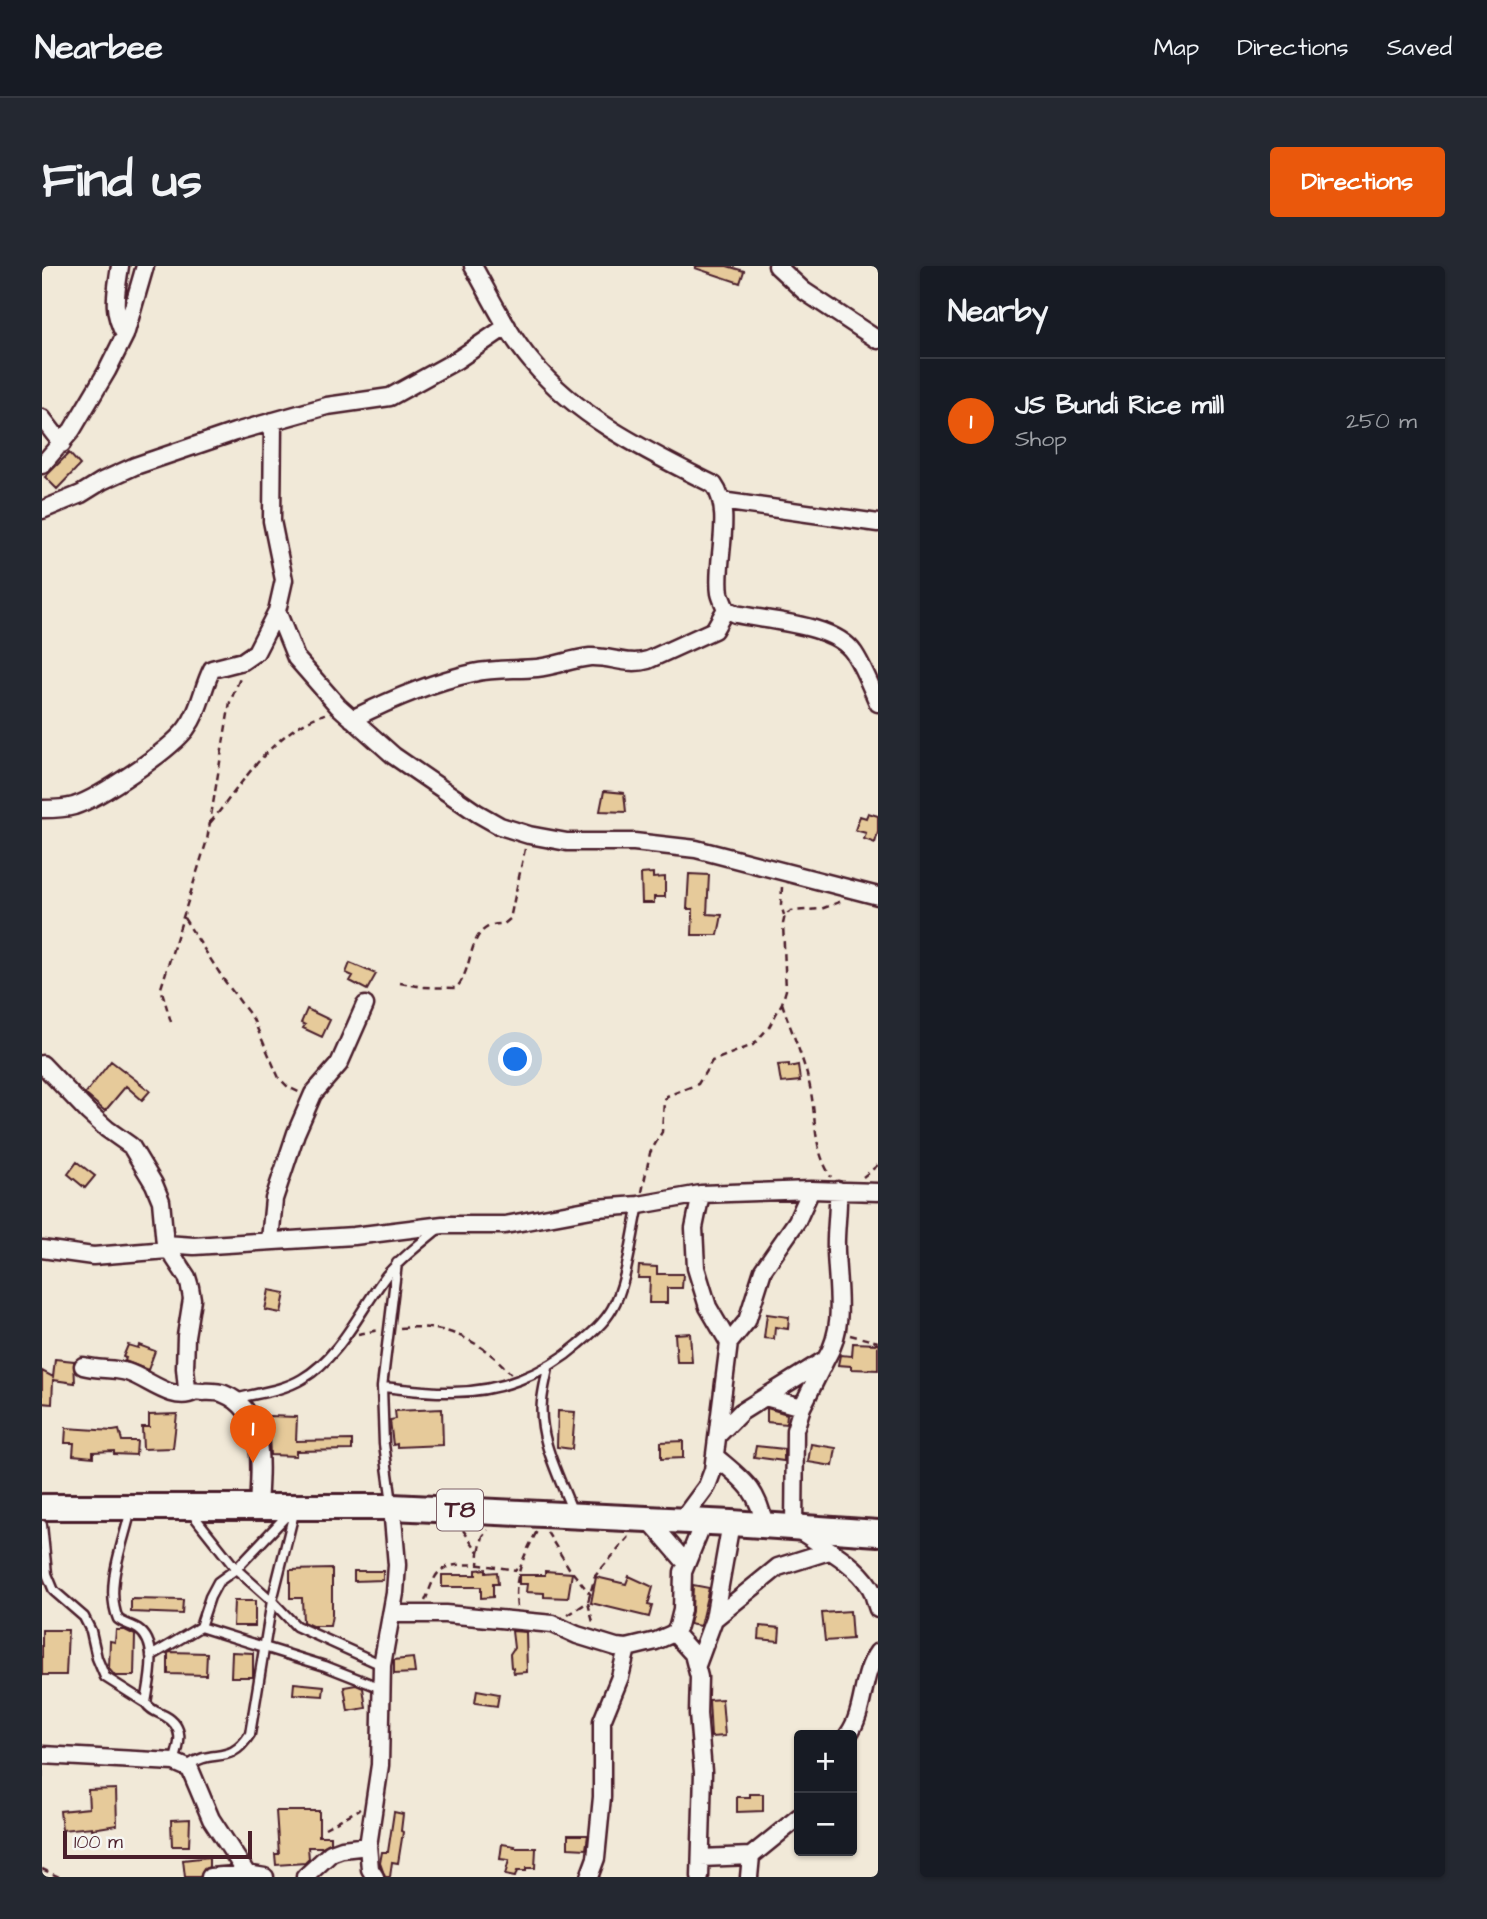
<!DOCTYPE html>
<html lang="en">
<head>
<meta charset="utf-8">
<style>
	:root { --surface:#171b24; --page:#242831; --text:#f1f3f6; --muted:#9ea1a6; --line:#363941; --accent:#ea580c }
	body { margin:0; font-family:"Architects Daughter",sans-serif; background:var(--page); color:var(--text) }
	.controls { position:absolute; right:21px; bottom:21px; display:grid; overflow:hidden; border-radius:7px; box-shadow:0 2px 5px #0004 }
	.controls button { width:63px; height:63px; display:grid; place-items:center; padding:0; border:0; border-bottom:2px solid var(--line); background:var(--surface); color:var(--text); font:35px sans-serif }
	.scale { position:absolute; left:21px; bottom:18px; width:189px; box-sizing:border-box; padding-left:7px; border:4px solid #4a1f2b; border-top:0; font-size:19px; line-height:24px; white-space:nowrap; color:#4a1f2b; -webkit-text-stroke:5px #f6f6f2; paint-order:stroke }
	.you { position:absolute; left:474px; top:794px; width:24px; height:24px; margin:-18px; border:5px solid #fff; border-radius:50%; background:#1a73e8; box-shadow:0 0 0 10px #1a73e833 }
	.badge { display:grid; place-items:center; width:46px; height:46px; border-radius:50%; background:var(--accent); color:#fff; font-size:23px; font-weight:700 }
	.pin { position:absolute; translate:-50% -58px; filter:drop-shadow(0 2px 4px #0008) }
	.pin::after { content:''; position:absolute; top:37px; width:24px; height:21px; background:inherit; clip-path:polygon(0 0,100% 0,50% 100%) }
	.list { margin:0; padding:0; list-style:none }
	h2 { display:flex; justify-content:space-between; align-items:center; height:91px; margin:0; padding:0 28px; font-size:30px }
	h2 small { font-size:23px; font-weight:400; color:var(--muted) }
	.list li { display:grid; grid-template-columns:46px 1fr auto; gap:21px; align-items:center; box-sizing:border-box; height:126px; padding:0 28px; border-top:2px solid var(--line) }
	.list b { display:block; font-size:26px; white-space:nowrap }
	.list p { margin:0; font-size:23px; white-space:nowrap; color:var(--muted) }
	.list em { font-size:23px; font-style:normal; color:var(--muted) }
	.map { position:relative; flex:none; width:836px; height:1611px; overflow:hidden; border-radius:7px }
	header { display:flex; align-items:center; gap:42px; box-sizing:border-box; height:98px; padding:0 35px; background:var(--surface); border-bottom:2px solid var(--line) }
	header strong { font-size:33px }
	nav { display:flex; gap:38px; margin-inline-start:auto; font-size:24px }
	.intro { display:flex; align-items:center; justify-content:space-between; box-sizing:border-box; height:168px; padding:0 42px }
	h1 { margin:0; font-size:49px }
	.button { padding:18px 32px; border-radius:7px; background:var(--accent); color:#fff; font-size:24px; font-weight:700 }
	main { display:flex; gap:42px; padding:0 42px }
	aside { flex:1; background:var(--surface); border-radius:7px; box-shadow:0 2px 5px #0004 }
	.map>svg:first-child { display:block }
	.building { fill:#e6ca9a; stroke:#4a1f2b; stroke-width:2 }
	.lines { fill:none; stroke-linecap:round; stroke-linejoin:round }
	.service-casing { stroke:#4a1f2b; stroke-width:13 }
	.minor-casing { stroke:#4a1f2b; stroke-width:21 }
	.trunk-casing { stroke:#4a1f2b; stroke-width:30 }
	.path { stroke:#4a1f2b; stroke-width:2.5; stroke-dasharray:7 5; stroke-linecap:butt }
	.service { stroke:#f6f6f2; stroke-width:8 }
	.minor { stroke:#f6f6f2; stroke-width:16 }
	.trunk { stroke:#f6f6f2; stroke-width:24 }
	.labels { text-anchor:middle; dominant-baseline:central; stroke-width:7; stroke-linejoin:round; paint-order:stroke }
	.shield { fill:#f6f6f2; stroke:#7e6067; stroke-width:2 }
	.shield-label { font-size:24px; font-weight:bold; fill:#4a1f2b }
</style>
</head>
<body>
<header>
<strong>Nearbee</strong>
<nav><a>Map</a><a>Directions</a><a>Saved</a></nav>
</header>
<div class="intro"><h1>Find us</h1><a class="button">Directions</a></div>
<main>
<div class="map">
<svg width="836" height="1611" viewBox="0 0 836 1611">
	<rect width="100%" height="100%" fill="#f1e9d8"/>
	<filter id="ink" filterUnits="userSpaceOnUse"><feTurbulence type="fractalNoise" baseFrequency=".0143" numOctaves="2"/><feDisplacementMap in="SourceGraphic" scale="14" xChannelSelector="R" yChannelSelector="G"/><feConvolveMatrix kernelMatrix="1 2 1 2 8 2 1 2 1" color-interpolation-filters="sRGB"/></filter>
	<g filter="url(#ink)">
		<path class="building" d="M654 0H685L702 5 698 17 653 2Z
			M27 187 38 199 15 223 3 211Z
			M562 525 582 527 584 546 558 545Z
			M826 547 836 550V566L833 577 822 573 824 567 813 564 818 550 824 552Z
			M611 607V612L623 611V631H612V637H600L599 608Z
			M647 608 667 609 665 648 680 649 676 669H650L651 643H645Z
			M308 697 334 708 325 724 308 715 311 710 304 707Z
			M265 743 288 754 280 771 261 762 263 759 259 757Z
			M69 795 108 825 100 834 84 820 63 845 43 828Z
			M747 798V801L756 799 758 815 739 817 736 799Z
			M35 896 53 910 43 922 26 908Z
			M597 1000 615 1001V1008H641L640 1022H625V1037H607L608 1012H596Z
			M227 1024 243 1027 239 1047 223 1044Z
			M725 1048 747 1051 746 1063 733 1061 732 1073 722 1072Z
			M648 1067 650 1096H635L633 1068Z
			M811 1077 836 1078V1104L809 1103V1100L796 1099 798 1089 810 1090Z
			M86 1079 96 1082 97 1079 113 1085 106 1104 83 1095 84 1092 81 1091Z
			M13 1093 32 1095 33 1117 11 1114 10 1138 0 1137V1105L11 1111Z
			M725 1142 745 1148 744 1158 725 1156Z
			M400 1143 401 1179 355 1181V1178L351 1179 348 1154 354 1153 353 1145Z
			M516 1145 533 1146 530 1183 515 1181Z
			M135 1148 131 1182 101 1183 100 1161H107V1149Z
			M226 1150 255 1151 254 1175 310 1174V1184L254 1185V1190L228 1189Z
			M24 1162 71 1165 77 1164 80 1175H95L94 1189 72 1188V1185L51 1186V1191L31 1189 32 1177H23Z
			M641 1175V1192L619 1193V1176Z
			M769 1178 794 1182 791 1200 766 1196Z
			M714 1180 742 1183V1195L712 1191Z
			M290 1303V1349L288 1360H270L261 1356 260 1332H248V1304Z
			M444 1303V1307L455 1306 456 1318H451V1331L439 1332V1321H400V1309H434V1304Z
			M312 1305H341V1314L312 1315Z
			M503 1305 530 1307 526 1332 502 1331V1327L484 1326 485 1318H477V1309H503Z
			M587 1310 611 1321 606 1339 610 1340 607 1351 549 1337 554 1311 584 1318Z
			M651 1319 667 1322 658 1360 647 1358 650 1345Z
			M89 1333 141 1334 140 1348 89 1346Z
			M192 1335H213V1360H191Z
			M808 1345 810 1373 783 1375 780 1347Z
			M718 1360 738 1362 737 1375 717 1373Z
			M0 1364H26L24 1409H0Z
			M74 1364H83L93 1369 92 1410H73L67 1403 68 1375 73 1376Z
			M470 1365 484 1366 485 1406 472 1407 471 1402 469 1401 468 1388 472 1382Z
			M128 1386 165 1387 164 1409 126 1408V1387Z
			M190 1386 211 1387V1411H189Z
			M371 1392 373 1407 352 1408V1394Z
			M252 1417 282 1420 281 1430 251 1428Z
			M314 1419 321 1422 324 1442 306 1445 302 1421Z
			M435 1424 457 1428 455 1440 433 1437Z
			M680 1433 683 1470 669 1471 667 1434Z
			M74 1523 75 1559 50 1563V1561L20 1564 18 1545 47 1542 46 1524Z
			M708 1528H721V1545L695 1546V1531H708Z
			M234 1545H277V1570H289V1576L280 1581H266L267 1593 263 1597 234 1599 233 1588H237Z
			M352 1546 361 1548 359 1565 361 1566 356 1597 350 1596 348 1611H343L338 1597 340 1586H346Z
			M148 1553 147 1580H130L129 1554Z
			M526 1569H546L544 1583 526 1582Z
			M460 1578 473 1580 472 1582H494L493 1602H484V1605H475L473 1611 463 1609 467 1594 458 1593Z
			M167 1591V1601L162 1603 158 1611H143L141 1594Z"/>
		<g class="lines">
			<g class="service-casing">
				<path id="service" d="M506 1102C504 1113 501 1124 500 1135 496 1173 518 1212 531 1247
					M340 1121C363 1123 387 1127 410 1126 456 1126 502 1109 537 1078 549 1068 562 1057 570 1043 585 1018 590 969 597 939
					M193 1133C215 1127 240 1125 260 1113 298 1091 318 1044 344 1010 359 992 378 978 396 963
					M350 1237 342 1178 340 1121 355 997
					M89 1243C82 1276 62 1320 76 1353 82 1358 90 1359 96 1363 118 1378 107 1416 104 1437 109 1445 116 1446 123 1450 143 1461 138 1478 132 1496
					M148 1245 194 1303 230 1335 254 1360 340 1399
					M0 1259 5 1308 12 1325 42 1351 49 1365 55 1392 63 1411 104 1437
					M158 1361 283 1400 339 1422
					M109 1390 158 1361 168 1331 176 1316 194 1303 249 1245
					M145 1500C172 1481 187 1501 208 1468L230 1335 253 1243"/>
			</g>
			<g class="minor-casing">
				<path id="minor" d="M78 0C74 28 69 44 83 69
					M431 0C449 32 466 68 490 96 537 153 607 186 672 219 692 246 673 296 678 327 679 332 682 338 684 343L694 348C726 355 793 358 812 387 822 402 829 421 836 437
					M735 0 762 25 836 74
					M0 152 20 178
					M0 199 30 164 65 105 83 69 103 0
					M679 235 836 257
					M0 244 39 228 60 215 93 200 193 166 285 140 348 131 415 94 465 60
					M235 345 254 392 296 440 352 490 435 547 458 560 487 569 525 576H592L654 583 836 630
					M310 453C348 434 389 416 431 407 452 402 474 404 495 402 513 400 530 393 548 391 569 390 586 400 606 394L672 364 684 343
					M0 543C10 543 22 543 32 540 59 531 127 485 144 463 158 445 160 423 170 403L201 395 214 386 235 345 242 314 230 255 231 155
					M0 798 46 846 65 863 89 880 112 918 119 935 123 978 145 1011 148 1021 150 1033 144 1070 143 1102 145 1123C156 1129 170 1123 182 1128 225 1145 218 1203 216 1240
					M228 974 232 933 254 867 271 828 297 798 323 739
					M123 978 152 980 312 970 401 959H463L555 942 597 939 659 928 769 924 836 926
					M0 983 51 990 126 984
					M687 1077 705 1055 721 1004 755 955 769 924
					M784 1093 760 1141 753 1164 752 1261C776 1278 812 1295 828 1321 832 1327 833 1336 836 1343
					M41 1100C56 1104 71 1102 85 1106 105 1112 131 1137 152 1126
					M723 1131 760 1141
					M677 1168 699 1146 784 1093C804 1060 795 1022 794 985 793 965 797 945 796 924
					M674 1191C702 1215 715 1222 723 1260
					M607 1254 644 1297
					M639 1255 665 1220 671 1204 687 1077 666 1041 654 1002 652 962 659 928
					M349 1348H403L511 1358 535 1369 574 1381 585 1382 614 1375 632 1367 636 1360 640 1344 641 1306 661 1257
					M672 1353 736 1301 787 1285
					M632 1367 651 1388 657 1411 656 1448 661 1506 658 1611
					M655 1399 672 1353 689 1257
					M806 1469C824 1444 818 1411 836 1386
					M0 1489 132 1496 148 1503 169 1553 205 1608
					M659 1592 709 1590 757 1551
					M168 1611 205 1608 223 1611
					M263 1611 289 1587 300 1583 326 1580
					M333 1611 328 1603 326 1580 338 1499 340 1399 353 1327 355 1299 350 1241
					M547 1611 554 1592 560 1531V1455L578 1411 585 1382
					M707 1611 709 1590"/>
			</g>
			<g class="trunk-casing">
				<path id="trunk" d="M0 1241H350L689 1257 836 1267"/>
			</g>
			<path class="path" d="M168 557C201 517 231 464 283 448
				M740 621 739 639 742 649
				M142 652 182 714 211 753 237 812 246 821 259 827
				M358 717 381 721 414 722 416 720C433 698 425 656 462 658L468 653 483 583
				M740 737C749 765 762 793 768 821 775 855 770 880 789 911
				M129 756 119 722 165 574 188 436 199 410
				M821 911 836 899
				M600 926 608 887 620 866 622 835 625 830 656 818 670 795 711 779 727 761 740 737 744 724 741 658 743 649 749 645 779 643 800 635
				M358 1062C403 1057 439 1074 469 1108
				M316 1068 337 1064
				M808 1069 836 1076
				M421 1264 437 1287 436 1298
				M505 1266 527 1302 549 1329
				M437 1286 441 1270 446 1264
				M383 1335C387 1326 391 1311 398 1305 413 1292 457 1302 475 1304
				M546 1337 552 1360
				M475 1341C471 1312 481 1291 495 1265
				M526 1349 546 1336 553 1310 587 1271
				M0 1512V1503
				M283 1562 318 1543
				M0 1603 17 1611"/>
			<use href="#service" class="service"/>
			<use href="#minor" class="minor"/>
			<use href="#trunk" class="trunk"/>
		</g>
	</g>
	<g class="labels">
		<rect class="shield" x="395" y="1223.5" width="46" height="41" rx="5"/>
		<g class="shield-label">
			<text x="418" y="1244">T8</text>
		</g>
	</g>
</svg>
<div class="controls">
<button>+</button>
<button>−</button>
</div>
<div class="scale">100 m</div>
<div class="you"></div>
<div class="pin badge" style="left:211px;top:1197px">1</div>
</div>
<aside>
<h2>Nearby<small></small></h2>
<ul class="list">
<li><span class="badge">1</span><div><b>JS Bundi Rice mill</b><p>Shop</p></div><em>250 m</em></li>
</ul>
</aside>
</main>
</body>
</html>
